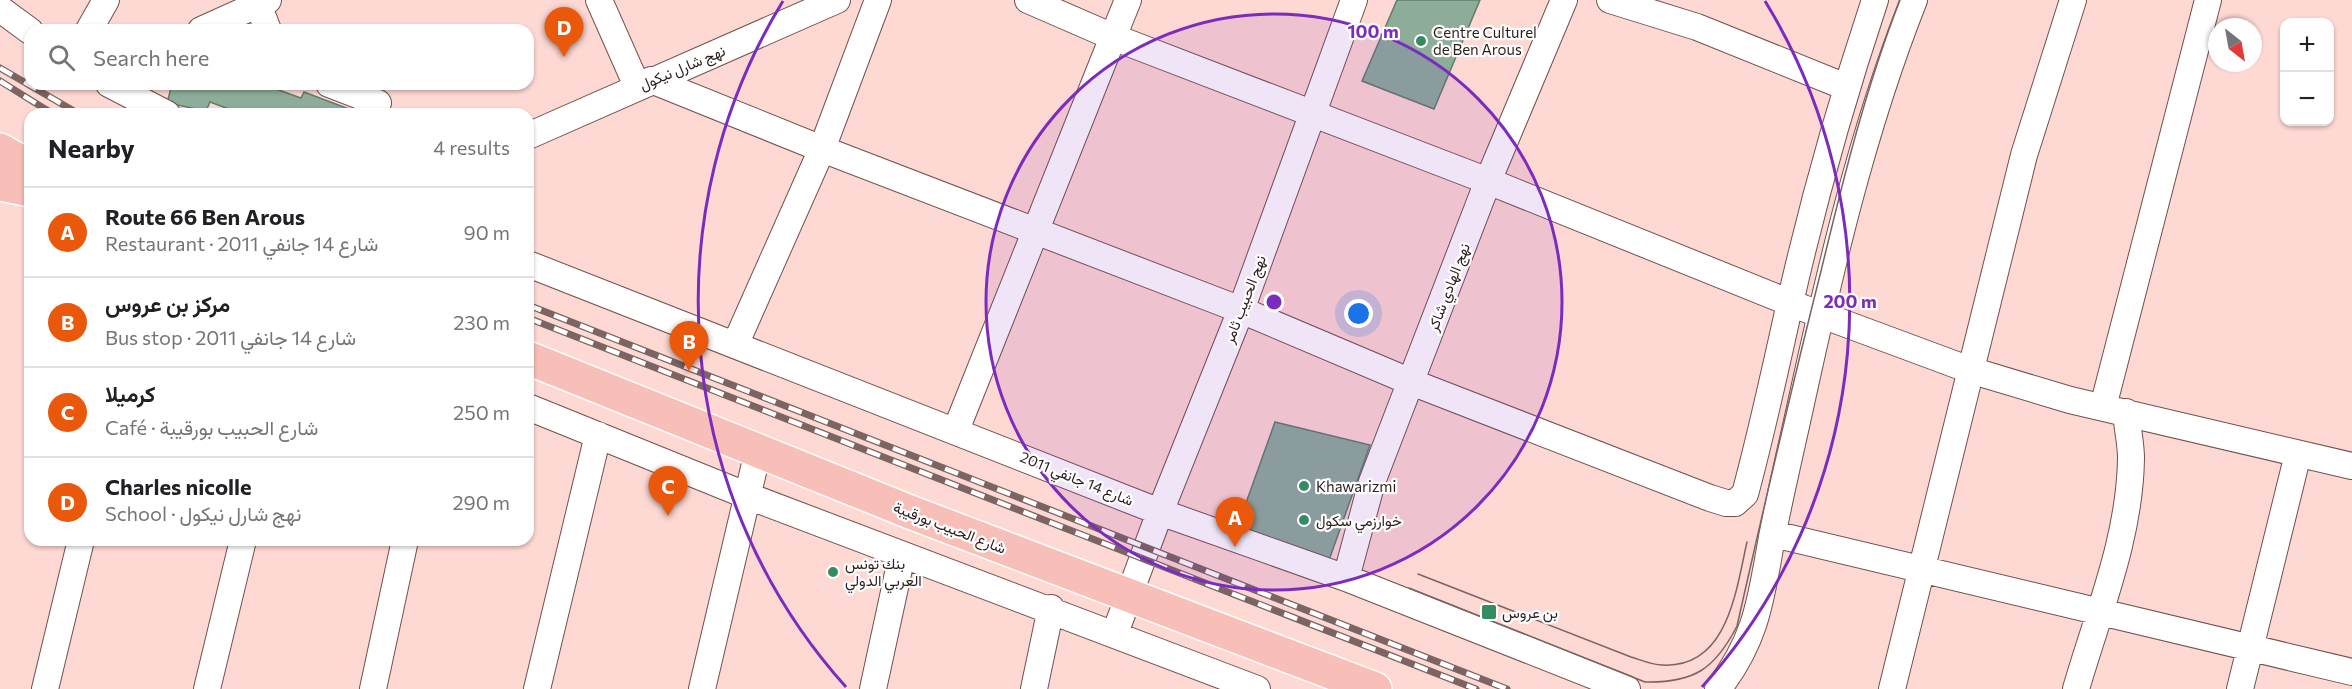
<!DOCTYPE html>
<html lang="en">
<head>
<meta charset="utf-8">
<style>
	:root { --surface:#fff; --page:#f2f2f2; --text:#202124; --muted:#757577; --line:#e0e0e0; --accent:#ea580c }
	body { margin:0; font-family:Commissioner,Vazirmatn,sans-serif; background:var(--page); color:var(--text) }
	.controls { position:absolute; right:18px; top:18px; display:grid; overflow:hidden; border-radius:12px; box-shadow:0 2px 4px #0004 }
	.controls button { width:54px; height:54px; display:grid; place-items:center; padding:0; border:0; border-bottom:2px solid var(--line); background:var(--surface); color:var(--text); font:30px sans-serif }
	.compass { position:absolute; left:2208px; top:18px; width:54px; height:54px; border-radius:50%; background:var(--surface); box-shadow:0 2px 4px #0004; rotate:149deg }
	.you { position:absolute; left:1359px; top:314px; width:21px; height:21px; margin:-15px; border:4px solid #fff; border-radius:50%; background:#1a73e8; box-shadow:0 0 0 9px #1a73e833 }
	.badge { display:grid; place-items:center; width:39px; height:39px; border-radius:50%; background:var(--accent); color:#fff; font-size:20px; font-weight:700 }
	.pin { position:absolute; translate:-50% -50px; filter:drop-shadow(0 2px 3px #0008) }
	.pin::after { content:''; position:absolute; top:32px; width:21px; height:18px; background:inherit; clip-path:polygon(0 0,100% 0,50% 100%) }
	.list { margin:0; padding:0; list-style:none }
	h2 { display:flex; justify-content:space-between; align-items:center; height:78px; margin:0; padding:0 24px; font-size:26px }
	h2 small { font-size:20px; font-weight:400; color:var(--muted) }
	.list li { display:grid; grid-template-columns:39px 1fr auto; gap:18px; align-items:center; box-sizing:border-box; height:90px; padding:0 24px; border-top:2px solid var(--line) }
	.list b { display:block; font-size:22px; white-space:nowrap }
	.list p { margin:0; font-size:20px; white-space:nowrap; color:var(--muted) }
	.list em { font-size:20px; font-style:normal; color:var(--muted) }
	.icon { flex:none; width:33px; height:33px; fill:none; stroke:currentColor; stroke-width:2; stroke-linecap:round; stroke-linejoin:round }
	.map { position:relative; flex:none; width:2352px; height:689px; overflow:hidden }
	.search { position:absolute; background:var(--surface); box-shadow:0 2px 4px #0004; left:24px; top:24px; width:510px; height:66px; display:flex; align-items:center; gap:15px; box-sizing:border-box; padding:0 21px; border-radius:18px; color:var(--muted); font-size:22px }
	.panel { position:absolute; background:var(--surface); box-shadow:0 2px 4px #0004; left:24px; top:108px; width:510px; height:438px; border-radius:18px }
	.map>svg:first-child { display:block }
	.building { fill:#8dac99; stroke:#607d6b; stroke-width:1.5 }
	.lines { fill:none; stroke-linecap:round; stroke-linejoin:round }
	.minor-casing { stroke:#71514d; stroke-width:28 }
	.major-casing { stroke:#fff; stroke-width:36 }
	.minor { stroke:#fff; stroke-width:26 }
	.major { stroke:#f7bfb8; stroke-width:33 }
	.tram { stroke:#7b6461; stroke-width:1.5 }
	.rail-casing { stroke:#7b6461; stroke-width:7 }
	.rail { stroke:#fff; stroke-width:4.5; stroke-dasharray:14; stroke-linecap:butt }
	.ring { fill:none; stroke:#7b2cbf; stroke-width:3 }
	.poi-dot { fill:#368c61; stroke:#fff; stroke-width:2 }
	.labels { text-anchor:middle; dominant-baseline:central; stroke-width:4.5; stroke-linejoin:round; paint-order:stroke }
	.poi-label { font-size:15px; fill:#2c1e1c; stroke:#fff; text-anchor:start }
	.street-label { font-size:15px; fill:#2c1e1c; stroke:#fff }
	.centre { fill:#7b2cbf; stroke:#fff; stroke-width:3 }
	.ring-label { font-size:18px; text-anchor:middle; font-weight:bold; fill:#7b2cbf; stroke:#fff; stroke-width:4.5; stroke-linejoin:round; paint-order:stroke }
</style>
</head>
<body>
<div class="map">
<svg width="2352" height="689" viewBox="0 0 2352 689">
	<rect width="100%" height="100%" fill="#fed8d2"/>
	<path class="building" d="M1397 0H1480L1434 109 1362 81Z
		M177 84H262L301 98 304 92 362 114H242L210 102 206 111 167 103 171 88H176Z
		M1275 422 1370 445 1328 563 1237 528Z"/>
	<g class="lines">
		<g class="minor-casing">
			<path id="minor" d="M599 0 637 86
				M1128 0 1113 37 1488 181 1803 308 1970 370 2070 400 2352 466
				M1610 0 1697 27 1846 87
				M258 4 268 30
				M0 9 30 31
				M89 30 106 0
				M201 30 268 0
				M651 80 822 149 1241 310 1411 382 1710 498 1726 503H1735L1745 494C1762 431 1776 367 1790 303 1813 201 1842 99 1875 0
				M109 84 167 114
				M329 84 378 103
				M528 136 837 0
				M528 264 1160 512 1346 578 1627 689
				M735 345 822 149 878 0
				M528 407 748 496 1257 689
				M2103 407 2208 0
				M956 430 1113 37 1028 0
				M1773 534 2352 672
				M1346 578 1372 482 1488 181 1564 0
				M1115 633 1160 512 1241 310 1354 0
				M45 689 81 540
				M207 689 243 540
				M373 689 405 540
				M537 689 598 435
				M702 689 758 451
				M873 689 902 555
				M1034 689 1051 608
				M1718 689C1759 636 1761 595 1773 532 1781 491 1791 449 1800 408 1830 270 1862 131 1914 0
				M1892 689 2024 155 2073 0
				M2076 689C2098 613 2130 538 2131 458 2131 443 2127 427 2126 412
				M2240 689 2298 454"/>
		</g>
		<g class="major-casing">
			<path id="major" d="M0 150 30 167
				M0 184 30 190
				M528 358 910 512 1375 689"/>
		</g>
		<use href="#minor" class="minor"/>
		<use href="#major" class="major"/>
		<path class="tram" d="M1418 574 1631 657C1641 660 1652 665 1662 665 1728 669 1736 590 1747 542
			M1409 588 1645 682C1694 683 1715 669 1737 626 1764 506 1792 386 1822 267 1844 176 1866 87 1900 0"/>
		<g class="rail-casing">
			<path id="rail" d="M0 68 79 114
				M0 81 53 114
				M528 305 1507 689
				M528 318 1476 689"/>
		</g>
		<use href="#rail" class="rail"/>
	</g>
	<circle cx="1274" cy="302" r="288" fill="#7b2cbf" fill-opacity=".12"/>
	<g class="ring">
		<circle cx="1274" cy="302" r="288"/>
		<path d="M846 687A576 576 0 0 1 783 1M1765 1A576 576 0 0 1 1702 687"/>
	</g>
	<g class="poi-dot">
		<circle cx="1421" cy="41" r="6"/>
		<circle cx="1304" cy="486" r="6"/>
		<circle cx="1304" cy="520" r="6"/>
		<circle cx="833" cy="572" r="6"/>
		<rect x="1481" y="604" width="16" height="16" rx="3"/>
	</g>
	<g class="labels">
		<g class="poi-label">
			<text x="1433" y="32">Centre Culturel<tspan x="1433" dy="17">de Ben Arous</tspan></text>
			<text x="1316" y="486">Khawarizmi</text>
			<text x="1316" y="520">خوارزمي سكول</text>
			<text x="845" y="563">بنك تونس<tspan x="845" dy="17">العربي الدولي</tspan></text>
			<text x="1502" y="612">بن عروس</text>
		</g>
		<g class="street-label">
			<text transform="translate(682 67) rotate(-23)">نهج شارل نيكول</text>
			<text transform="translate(1448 287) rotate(-69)">نهج الهادي شاكر</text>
			<text transform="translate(1244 299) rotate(-69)">نهج الحبيب ثامر</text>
			<text transform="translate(1077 478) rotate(22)">شارع 14 جانفي 2011</text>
			<text transform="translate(950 527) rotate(21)">شارع الحبيب بورقيبة</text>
		</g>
	</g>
	<circle cx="1274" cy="302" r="9" class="centre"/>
	<g class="ring-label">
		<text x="1373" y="38">100 m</text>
		<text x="1850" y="308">200 m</text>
	</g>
</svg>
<div class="controls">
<button>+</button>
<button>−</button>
</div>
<svg class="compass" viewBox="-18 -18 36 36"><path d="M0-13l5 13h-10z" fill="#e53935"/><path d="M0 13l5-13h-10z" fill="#757577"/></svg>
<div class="you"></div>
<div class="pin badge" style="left:1235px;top:547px">A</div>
<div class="pin badge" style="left:689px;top:371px">B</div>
<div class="pin badge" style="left:668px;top:516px">C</div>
<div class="pin badge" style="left:564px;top:57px">D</div>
<div class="search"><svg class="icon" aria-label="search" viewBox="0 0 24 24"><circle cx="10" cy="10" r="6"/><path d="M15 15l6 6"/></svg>Search here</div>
<section class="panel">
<h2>Nearby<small>4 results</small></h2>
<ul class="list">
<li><span class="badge">A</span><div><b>Route 66 Ben Arous</b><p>Restaurant · شارع 14 جانفي 2011</p></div><em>90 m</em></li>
<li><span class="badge">B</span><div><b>مركز بن عروس</b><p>Bus stop · شارع 14 جانفي 2011</p></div><em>230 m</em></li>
<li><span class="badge">C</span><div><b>كرميلا</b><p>Café · شارع الحبيب بورقيبة</p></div><em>250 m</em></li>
<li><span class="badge">D</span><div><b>Charles nicolle</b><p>School · نهج شارل نيكول</p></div><em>290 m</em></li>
</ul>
</section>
</div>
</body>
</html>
